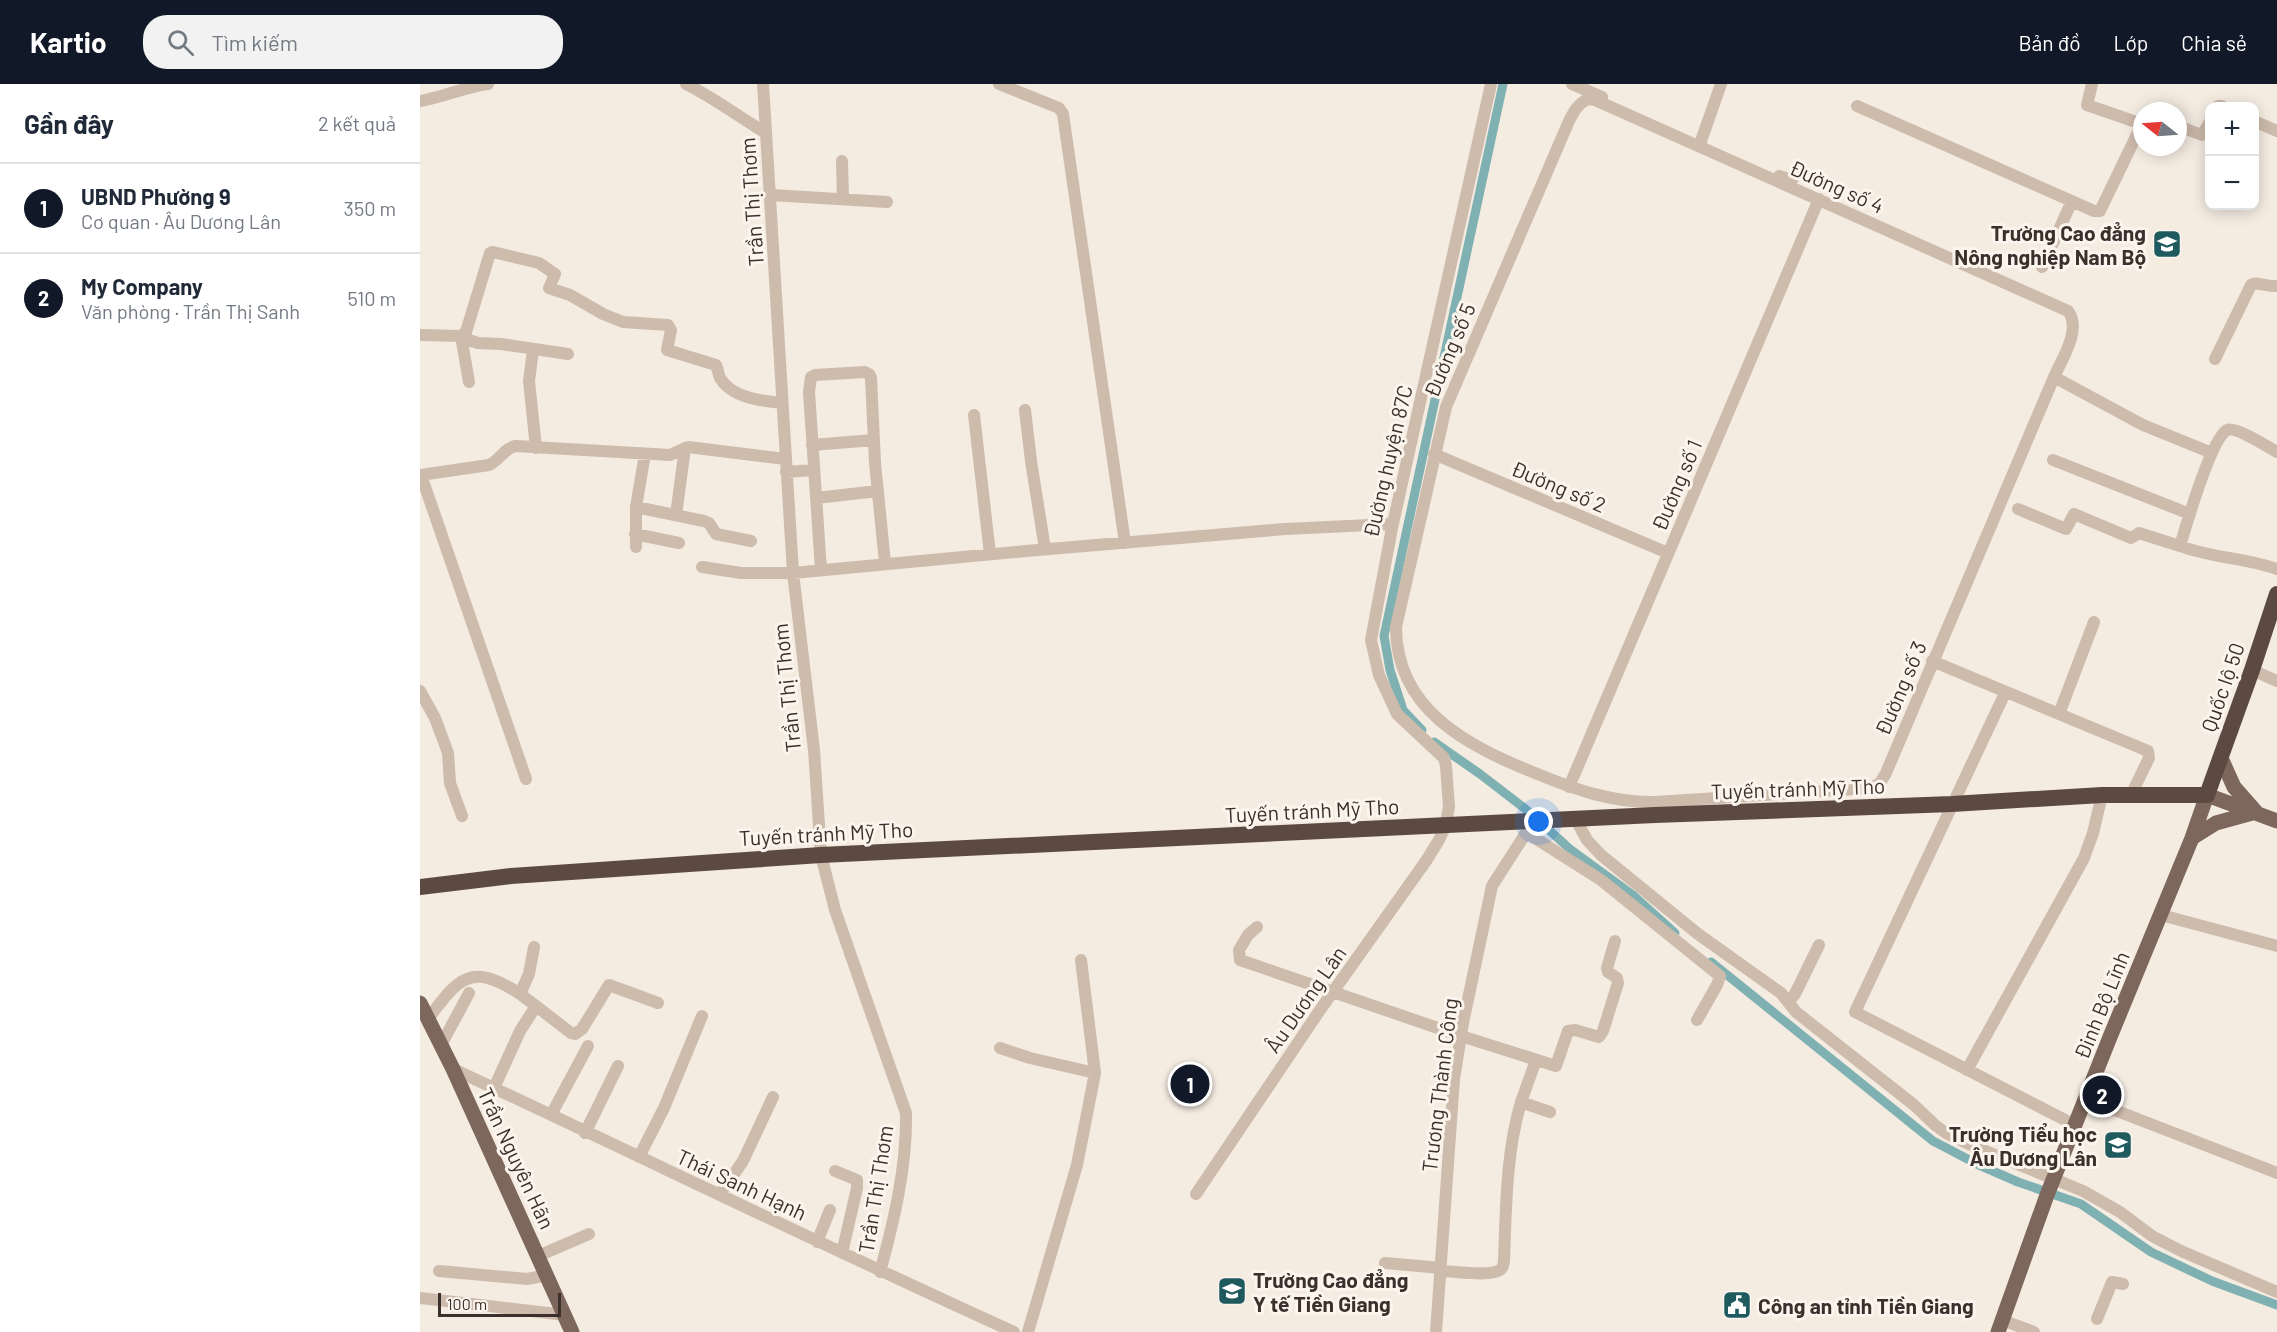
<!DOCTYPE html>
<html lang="vi">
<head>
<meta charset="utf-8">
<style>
	:root { --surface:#fff; --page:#f2f2f3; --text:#1f2937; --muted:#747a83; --line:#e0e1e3; --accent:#111827 }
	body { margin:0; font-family:Barlow,sans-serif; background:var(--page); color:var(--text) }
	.controls { position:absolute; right:18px; top:18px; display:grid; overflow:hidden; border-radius:12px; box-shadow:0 3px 15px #0003 }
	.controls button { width:54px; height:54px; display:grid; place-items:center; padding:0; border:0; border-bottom:2px solid var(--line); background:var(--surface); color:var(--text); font:30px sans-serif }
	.compass { position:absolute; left:1713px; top:18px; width:54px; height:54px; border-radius:50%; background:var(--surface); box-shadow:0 3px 15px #0003; rotate:287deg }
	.scale { position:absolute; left:18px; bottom:15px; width:123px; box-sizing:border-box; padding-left:6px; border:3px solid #3b302b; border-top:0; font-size:16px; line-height:21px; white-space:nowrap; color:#3b302b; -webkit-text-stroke:4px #fbf5ee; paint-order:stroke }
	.you { position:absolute; left:1119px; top:738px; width:21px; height:21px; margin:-15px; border:4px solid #fff; border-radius:50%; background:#1a73e8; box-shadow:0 0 0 9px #1a73e833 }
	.badge { display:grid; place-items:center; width:39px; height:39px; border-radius:50%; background:var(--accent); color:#fff; font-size:20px; font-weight:700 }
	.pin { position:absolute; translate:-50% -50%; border:3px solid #fff; box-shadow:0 2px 6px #0006 }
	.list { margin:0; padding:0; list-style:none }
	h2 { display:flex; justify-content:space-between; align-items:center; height:78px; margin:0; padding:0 24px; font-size:26px }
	h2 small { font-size:20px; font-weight:400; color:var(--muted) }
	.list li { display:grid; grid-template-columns:39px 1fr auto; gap:18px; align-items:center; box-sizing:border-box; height:90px; padding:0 24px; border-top:2px solid var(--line) }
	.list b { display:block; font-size:22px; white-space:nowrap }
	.list p { margin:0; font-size:20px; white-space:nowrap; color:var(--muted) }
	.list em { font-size:20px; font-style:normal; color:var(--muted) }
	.icon { flex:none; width:33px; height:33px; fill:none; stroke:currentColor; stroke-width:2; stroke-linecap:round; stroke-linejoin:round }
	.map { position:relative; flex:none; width:1857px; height:1248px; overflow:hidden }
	header { display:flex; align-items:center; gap:36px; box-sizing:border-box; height:84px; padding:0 30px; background:var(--accent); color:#fff }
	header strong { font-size:28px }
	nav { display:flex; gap:33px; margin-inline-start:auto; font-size:21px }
	.search { width:420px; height:54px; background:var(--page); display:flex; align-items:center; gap:15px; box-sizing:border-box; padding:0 21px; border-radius:24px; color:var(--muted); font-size:22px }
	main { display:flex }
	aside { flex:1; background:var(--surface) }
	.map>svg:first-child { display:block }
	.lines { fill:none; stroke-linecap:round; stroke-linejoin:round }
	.canal { stroke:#7fb0b2; stroke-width:9 }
	.minor { stroke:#cdbbac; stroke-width:12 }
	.major { stroke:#7d675c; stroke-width:15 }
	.highway { stroke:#5c4a42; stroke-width:16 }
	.labels { text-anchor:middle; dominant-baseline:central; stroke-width:6; stroke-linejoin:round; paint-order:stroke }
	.street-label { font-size:21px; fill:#3b302b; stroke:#fbf5ee }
	.poi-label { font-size:21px; font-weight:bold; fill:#3b302b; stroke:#fbf5ee; text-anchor:end }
</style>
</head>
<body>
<header>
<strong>Kartio</strong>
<div class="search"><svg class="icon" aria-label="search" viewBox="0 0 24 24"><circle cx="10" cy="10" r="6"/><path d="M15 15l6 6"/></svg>Tìm kiếm</div>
<nav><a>Bản đồ</a><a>Lớp</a><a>Chia sẻ</a></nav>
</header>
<main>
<aside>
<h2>Gần đây<small>2 kết quả</small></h2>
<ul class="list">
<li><span class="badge">1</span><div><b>UBND Phường 9</b><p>Cơ quan · Âu Dương Lân</p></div><em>350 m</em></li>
<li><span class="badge">2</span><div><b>My Company</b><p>Văn phòng · Trần Thị Sanh</p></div><em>510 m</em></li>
</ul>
</aside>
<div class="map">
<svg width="1857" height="1248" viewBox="0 0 1857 1248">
	<rect width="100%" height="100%" fill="#f4ebe1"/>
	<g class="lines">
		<path class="canal" d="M1002 646 983 626 970 586 964 552 1083 0
			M1014 658 1060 690 1108 727 1151 766 1214 812 1255 849
			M1291 878 1513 1057 1559 1081 1598 1098 1661 1120 1731 1168 1792 1197 1857 1221"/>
		<path class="minor" d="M266 0C294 14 319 33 346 49
			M343 0 373 489 394 666 401 771 415 826 486 1029C487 1082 474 1137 460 1188
			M579 0 639 24 643 30 705 459
			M1152 0 1182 13
			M1168 15 1175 16 1648 227C1662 245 1642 275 1634 293L1466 689 1460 699 1451 704 1235 718C1192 719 1154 705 1115 689 1048 662 976 626 976 543L1026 323 1149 37C1154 27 1158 20 1168 15Z
			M0 17C24 13 44 3 68 0
			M1437 22 1674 127H1680L1722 40 1667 21 1672 0
			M1798 22H1802
			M1834 37 1857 47
			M1758 42 1782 51 1790 38
			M1281 57 1301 0
			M422 77 423 114
			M1359 92 1372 96 1376 88
			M351 111 467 118
			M1622 183 1652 117
			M0 251 41 252 46 248 70 169 73 168 119 179 135 190 129 204 150 211 183 230 203 238 248 241 251 246 247 266 296 281C298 285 298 290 300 294 312 314 342 317 362 319
			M44 251 49 256 58 259 81 260 148 270
			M41 252 49 298
			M113 266 109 297 116 364
			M1795 275 1831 201C1837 197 1848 203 1857 202
			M1634 293 1723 341 1792 369
			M605 326 611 377 625 465
			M554 331 570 470
			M392 361 454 356
			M1857 368C1848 363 1815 342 1807 346 1791 355 1766 442 1760 462 1792 474 1826 474 1857 485
			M1014 370 1248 469
			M1633 376 1770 430
			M366 388 394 386
			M0 391 69 381C80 376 84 364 96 362L250 371 268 363 365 375
			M1 391 106 695
			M396 414 458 407
			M216 423 284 437 289 439 296 450 331 457
			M1598 425 1646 445 1654 430 1711 454 1719 449 1760 462
			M256 431 265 364
			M215 450 259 459
			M216 463V423L225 370
			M282 483 321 489H373L606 467 865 445 972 440
			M401 486 389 308 391 293 395 291 445 288 449 290 451 294 455 379 465 479
			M1512 577 1728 667 1729 674 1711 711
			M1832 586 1857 597
			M0 607 15 634 28 669 30 699 42 732
			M1585 609 1435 928 1655 1041
			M1639 630 1674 538
			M1149 703 1399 115
			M1156 736 1167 756 1181 771 1278 850 1361 909 1376 928 1494 1021 1515 1041 1526 1049 1551 1061 1663 1107 1700 1128 1732 1152 1761 1167 1857 1208
			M1107 749 1181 796 1300 892 1297 901 1277 936
			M1741 831 1857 862
			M837 843 828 851 819 866 820 876 1041 952 1136 982 1148 947 1155 946 1179 953 1183 947 1198 899 1197 894 1188 888 1187 884 1195 857
			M114 863 109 890 100 910 116 922
			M1368 918 1375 910 1399 861
			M8 935C38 895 50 877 100 910
			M21 961 49 909
			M580 964 610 974 675 989
			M33 985C220 1072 406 1163 594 1248
			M1547 986 1664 774 1673 749 1682 711
			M74 1004 100 947 116 922 151 949 155 950 162 945 189 901 238 919
			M1666 1015 1857 1089
			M1101 1018 1116 976
			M131 1031 168 962
			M165 1049 198 982
			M219 1073 244 1024 282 932
			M415 1087 437 1096V1104L422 1169
			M300 1110 323 1077 353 1013
			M776 1110 900 926 1006 777 1019 756 1025 743 1029 723 1026 682 1024 674 977 630 959 591 951 556 972 444 1071 0
			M397 1158 410 1126
			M118 1172 169 1150
			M965 1179 1021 1184
			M19 1187 107 1195 127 1191
			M1020 1187C1034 1187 1069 1193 1080 1186 1084 1183 1083 1181 1084 1177 1086 1124 1086 1069 1101 1018L1130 1028
			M0 1214 145 1231
			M1677 1235 1692 1198 1703 1200
			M1582 1236 1614 1248
			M608 1248 657 1081 675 989 661 876
			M1016 1248 1034 995 1043 939 1072 802 1113 738"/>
		<path class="major" d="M1772 754 1796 739 1836 728 1814 703 1801 674
			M0 919 33 985 152 1248
			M1578 1248 1627 1111 1690 953 1772 754 1787 711 1857 737"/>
		<path class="highway" d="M0 803 91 792 401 771 1235 731 1532 720 1682 711H1787L1832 586 1857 510"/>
	</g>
	<defs>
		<g id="university-square" transform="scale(1.5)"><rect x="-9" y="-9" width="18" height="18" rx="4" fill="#1f5a5e" stroke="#fbf5ee"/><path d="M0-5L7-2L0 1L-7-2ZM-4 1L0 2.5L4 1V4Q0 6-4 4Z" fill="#fff"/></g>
		<g id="school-square" transform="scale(1.5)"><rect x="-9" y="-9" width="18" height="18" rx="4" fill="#1f5a5e" stroke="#fbf5ee"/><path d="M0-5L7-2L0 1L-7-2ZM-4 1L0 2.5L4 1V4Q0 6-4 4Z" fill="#fff"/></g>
		<g id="civic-square" transform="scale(1.5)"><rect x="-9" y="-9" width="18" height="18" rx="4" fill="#1f5a5e" stroke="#fbf5ee"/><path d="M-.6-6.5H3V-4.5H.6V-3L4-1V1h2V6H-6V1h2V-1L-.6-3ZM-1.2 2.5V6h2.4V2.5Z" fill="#fff"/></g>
	</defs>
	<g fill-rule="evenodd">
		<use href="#university-square" x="1747" y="160"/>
		<use href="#school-square" x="1698" y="1061"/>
		<use href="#university-square" x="812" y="1207"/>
		<use href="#civic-square" x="1317" y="1221"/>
	</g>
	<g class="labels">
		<g class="street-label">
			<text transform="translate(1417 102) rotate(24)">Đường số 4</text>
			<text transform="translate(331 118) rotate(-94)">Trần Thị Thơm</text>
			<text transform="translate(1029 266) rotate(-67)">Đường số 5</text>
			<text transform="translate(967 377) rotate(-77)">Đường huyện 87C</text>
			<text transform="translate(1256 401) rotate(-67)">Đường số 1</text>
			<text transform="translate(1139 402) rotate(23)">Đường số 2</text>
			<text transform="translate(1802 603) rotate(-71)">Quốc lộ 50</text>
			<text transform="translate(366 604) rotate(-96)">Trần Thị Thơm</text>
			<text transform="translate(1480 604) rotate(-67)">Đường số 3</text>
			<text transform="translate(1378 704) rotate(-2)">Tuyến tránh Mỹ Tho</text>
			<text transform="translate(892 726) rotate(-3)">Tuyến tránh Mỹ Tho</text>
			<text transform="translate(406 749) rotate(-3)">Tuyến tránh Mỹ Tho</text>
			<text transform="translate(885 915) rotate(-55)">Âu Dương Lân</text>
			<text transform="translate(1681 921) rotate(-68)">Đinh Bộ Lĩnh</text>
			<text transform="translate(1019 1001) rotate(-83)">Trương Thành Công</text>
			<text transform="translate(97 1074) rotate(65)">Trần Nguyên Hãn</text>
			<text transform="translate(322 1100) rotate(25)">Thái Sanh Hạnh</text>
			<text transform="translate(455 1105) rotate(-81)">Trần Thị Thơm</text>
		</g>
		<g class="poi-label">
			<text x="1726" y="148">Trường Cao đẳng<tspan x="1726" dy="24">Nông nghiệp Nam Bộ</tspan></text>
			<text x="1677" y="1049">Trường Tiểu học<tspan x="1677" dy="24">Âu Dương Lân</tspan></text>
			<text x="833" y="1195" text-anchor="start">Trường Cao đẳng<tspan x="833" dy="24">Y tế Tiền Giang</tspan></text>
			<text x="1338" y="1221" text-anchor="start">Công an tỉnh Tiền Giang</text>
		</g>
	</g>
</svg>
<div class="controls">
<button>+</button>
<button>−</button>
</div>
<svg class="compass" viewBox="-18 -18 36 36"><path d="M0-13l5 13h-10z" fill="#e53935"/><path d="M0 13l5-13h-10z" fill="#747a83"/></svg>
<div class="scale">100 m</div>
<div class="you"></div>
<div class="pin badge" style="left:770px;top:1000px">1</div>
<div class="pin badge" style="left:1682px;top:1011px">2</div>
</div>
</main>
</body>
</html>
